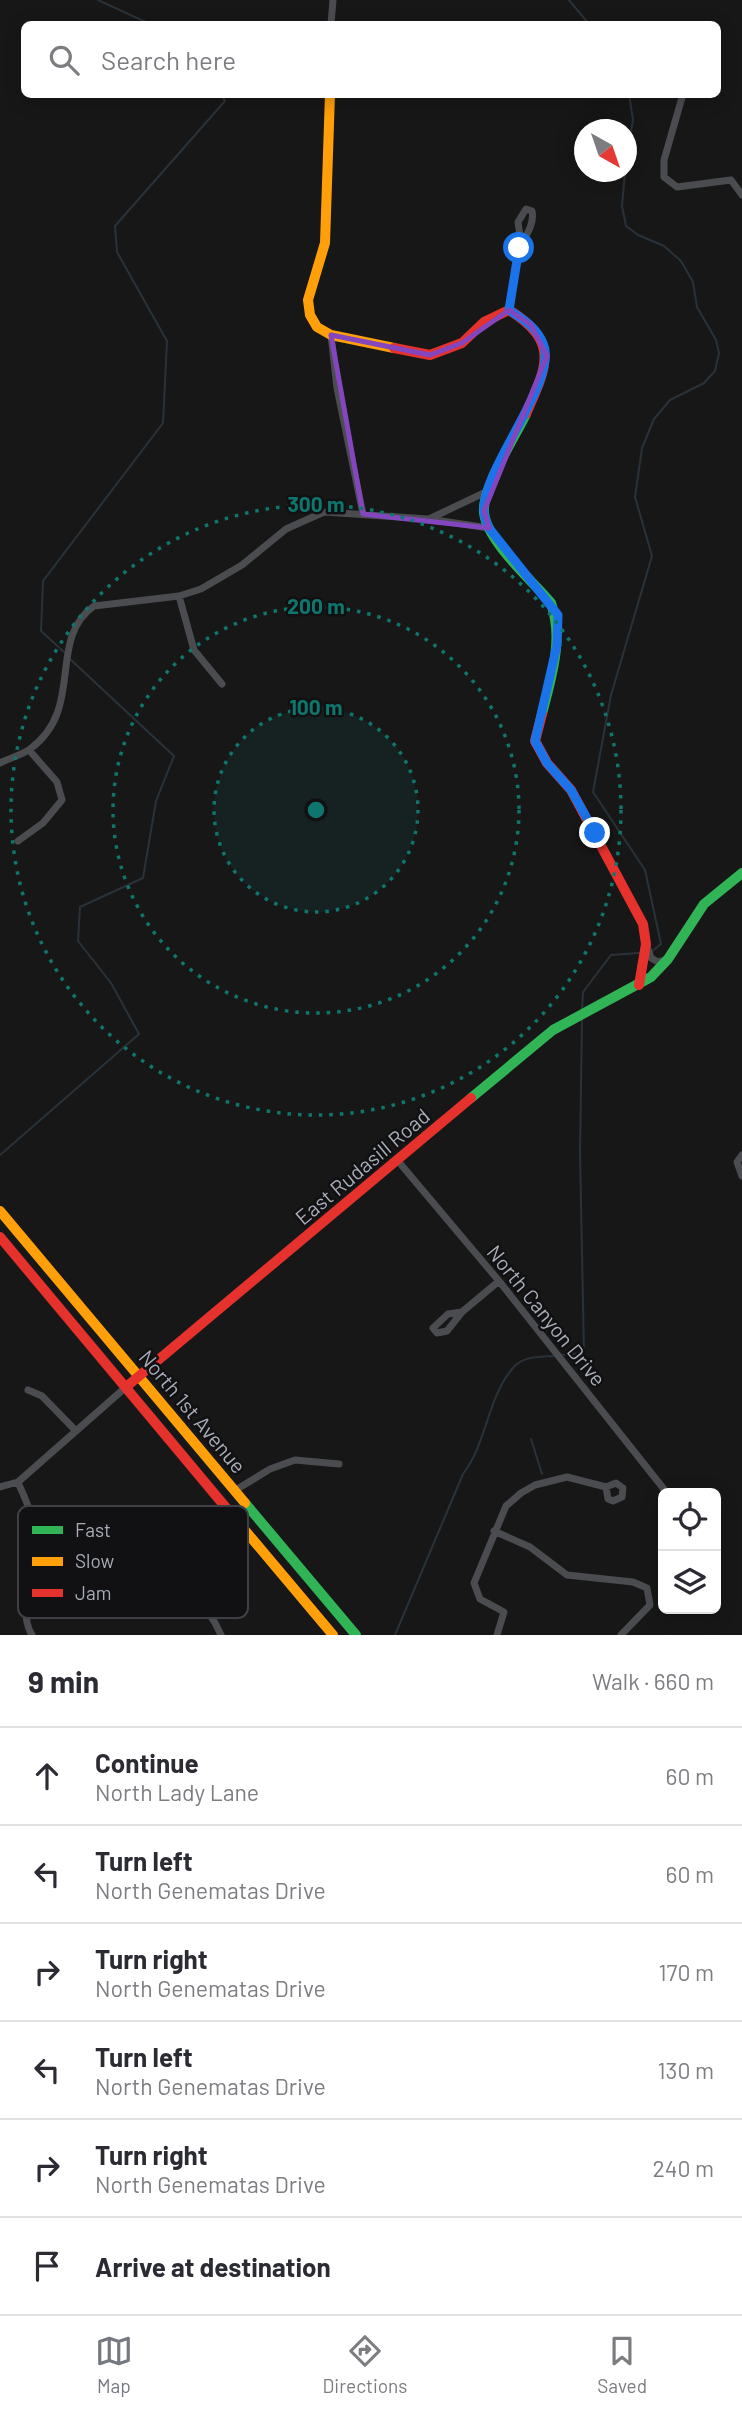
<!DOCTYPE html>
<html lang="en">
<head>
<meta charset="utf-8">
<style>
	:root { --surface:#fff; --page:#f2f2f3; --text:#2b2b33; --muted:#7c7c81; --line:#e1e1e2; --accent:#757880 }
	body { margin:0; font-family:Barlow,sans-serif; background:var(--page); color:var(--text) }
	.controls { position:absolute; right:21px; bottom:21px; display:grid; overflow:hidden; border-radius:10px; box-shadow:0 4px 18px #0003 }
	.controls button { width:63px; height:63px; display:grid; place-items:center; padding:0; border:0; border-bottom:2px solid var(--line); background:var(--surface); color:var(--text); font:35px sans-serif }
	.compass { position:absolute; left:574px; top:119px; width:63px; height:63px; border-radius:50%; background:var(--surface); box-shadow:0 4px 18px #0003; rotate:140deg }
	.stop { position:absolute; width:21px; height:21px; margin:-16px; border:5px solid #1a73e8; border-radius:50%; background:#fff }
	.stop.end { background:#1a73e8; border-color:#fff; box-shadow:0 2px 7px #0008 }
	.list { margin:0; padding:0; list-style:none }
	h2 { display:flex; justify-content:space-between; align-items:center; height:91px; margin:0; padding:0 28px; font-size:30px }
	h2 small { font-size:23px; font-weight:400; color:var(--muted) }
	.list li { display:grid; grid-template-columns:46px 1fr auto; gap:21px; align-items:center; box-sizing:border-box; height:98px; padding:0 28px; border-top:2px solid var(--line) }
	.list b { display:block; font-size:26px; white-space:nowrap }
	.list p { margin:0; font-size:23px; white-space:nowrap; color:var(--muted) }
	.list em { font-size:23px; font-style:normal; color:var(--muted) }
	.icon { flex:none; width:38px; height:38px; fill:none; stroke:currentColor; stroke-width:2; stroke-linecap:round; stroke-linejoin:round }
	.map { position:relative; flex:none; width:742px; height:1635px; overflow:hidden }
	.search { position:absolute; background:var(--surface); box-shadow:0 4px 18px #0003; left:21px; right:21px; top:21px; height:77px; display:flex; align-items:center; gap:18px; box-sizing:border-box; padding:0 24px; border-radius:10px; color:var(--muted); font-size:26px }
	.sheet { height:679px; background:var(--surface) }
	nav { display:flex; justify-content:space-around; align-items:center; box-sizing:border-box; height:98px; border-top:2px solid var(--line); background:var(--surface); font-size:19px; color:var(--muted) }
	nav a { display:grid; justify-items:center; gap:4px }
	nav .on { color:var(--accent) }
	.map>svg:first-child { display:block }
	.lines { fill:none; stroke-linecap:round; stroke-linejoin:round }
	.stream { stroke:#2a3239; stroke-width:2 }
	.street { stroke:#4b4c50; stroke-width:7 }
	.fast { stroke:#30b455; stroke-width:10 }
	.slow { stroke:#ff9f0a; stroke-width:10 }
	.jam { stroke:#e5322d; stroke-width:10 }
	.route { stroke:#1a73e8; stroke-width:9 }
	.marked { fill:none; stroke:#8446be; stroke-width:5; stroke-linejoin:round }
	.ring { fill:none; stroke:#0f766e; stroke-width:3.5; stroke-dasharray:3.5 7 }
	.labels { text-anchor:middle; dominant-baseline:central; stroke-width:5; stroke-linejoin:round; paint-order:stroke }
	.street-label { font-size:21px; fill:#a8adb8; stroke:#111113 }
	.key { fill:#111113; stroke:#3e4045; stroke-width:2 }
	.key-label { font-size:19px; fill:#a8adb8 }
	.centre { fill:#0f766e; stroke:#111113; stroke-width:3.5 }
	.ring-label { font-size:21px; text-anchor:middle; font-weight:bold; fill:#0f766e; stroke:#111113; stroke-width:5; stroke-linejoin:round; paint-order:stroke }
</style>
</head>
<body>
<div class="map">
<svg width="742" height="1635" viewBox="0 0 742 1635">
	<rect width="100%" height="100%" fill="#171717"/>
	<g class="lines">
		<path class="stream" d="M98 0 150 24
			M569 0 589 24
			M626 162 633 120 629 94
			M625 172 622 206 626 226 638 235 664 246 681 261 693 282 697 307 716 340 719 353 715 371 704 383 670 400 654 419 642 448 635 497 652 556 611 695 593 792 645 870 661 944 651 952
			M64 652 41 631 43 581 163 423 167 341 117 252 115 226 225 101 221 94
			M582 1010 583 992 611 955 639 953
			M0 1155 139 1034 111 983 78 941 80 907 143 878 156 801 174 756 70 659
			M560 1355 584 1353 580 1152 582 1019
			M531 1439 542 1474
			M395 1635 463 1474C487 1443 487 1398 513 1368 522 1356 540 1357 554 1356"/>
		<path class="street" d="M331 24 333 0
			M683 94 664 160V177L677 187 731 180 742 195
			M509 310 519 248C525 237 535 224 532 211L526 209 518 222 521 243
			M331 335 337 388 363 514
			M429 519 488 491
			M179 596 194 650 222 684
			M0 763C9 758 22 755 30 749 86 708 46 640 94 606L179 596 201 589 242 565 286 529 324 512 428 519 489 528
			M18 841 43 823 62 800 57 782 29 750
			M647 946 651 958 658 962 666 960
			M742 1155 737 1162 742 1176
			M398 1161 499 1281 667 1493
			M462 1312 448 1314 433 1328 437 1333 447 1331 462 1312 499 1281
			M28 1390 42 1396 76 1431
			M18 1482C22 1493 30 1506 31 1518 35 1547 16 1612 32 1635
			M0 1487 18 1482 126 1387
			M234 1491 270 1469 295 1460 339 1464
			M494 1531 530 1547 567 1575 633 1582 647 1588 650 1605 621 1635
			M716 1550 717 1551
			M151 1576 160 1542
			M27 1592C97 1578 185 1551 221 1635
			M497 1635 504 1612 480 1599 474 1583 506 1506 521 1493 535 1485 567 1477 606 1487 616 1483 623 1488 622 1497 613 1501 608 1499 606 1487"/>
		<path class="fast" d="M526 414C515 437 481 489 484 513 488 543 532 580 551 603 564 640 551 678 542 714
			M471 1098 553 1030 651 977 668 959 704 904 742 873
			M245 1503 356 1635"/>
		<path class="slow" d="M330 94 325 243 308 300 310 315 317 327 331 335 394 348
			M0 1211 245 1503
			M238 1522 333 1635"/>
		<path class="jam" d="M394 348 430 355 462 343 484 322 509 310C560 342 547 366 526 414
			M542 714 535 741 547 763 571 790 643 924 646 944 639 985
			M0 1237 238 1522
			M126 1387 471 1098"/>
	</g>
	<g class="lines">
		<path class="route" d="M519 248 509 310C523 319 536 327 543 343 560 380 480 470 484 512 484 517 487 523 489 528L558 615 557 645 535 741 547 763 571 790 595 833"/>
	</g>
	<path class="marked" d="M509 310 531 325 547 356 484 511 489 528 363 514 331 335 430 355 462 343Z"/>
	<circle cx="316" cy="810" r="102" fill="#0f766e" fill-opacity=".12"/>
	<g class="ring">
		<circle cx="316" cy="810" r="102"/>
		<circle cx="316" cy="810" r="203"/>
		<circle cx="316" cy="810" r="305"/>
	</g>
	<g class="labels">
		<g class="street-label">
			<text transform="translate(362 1166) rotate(-40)">East Rudasill Road</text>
			<text transform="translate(547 1315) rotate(51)">North Canyon Drive</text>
			<text transform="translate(193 1411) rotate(50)">North 1st Avenue</text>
		</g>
	</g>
	<rect x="18" y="1506" width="230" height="112" rx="10" class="key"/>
	<rect x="32" y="1526" width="31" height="8" fill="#30b455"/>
	<rect x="32" y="1557" width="31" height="9" fill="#ff9f0a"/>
	<rect x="32" y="1589" width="31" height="8" fill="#e5322d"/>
	<g class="key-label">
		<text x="75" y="1537">Fast</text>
		<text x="75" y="1568">Slow</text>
		<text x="75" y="1600">Jam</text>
	</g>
	<circle cx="316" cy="810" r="10" class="centre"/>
	<g class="ring-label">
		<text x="316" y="512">300 m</text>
		<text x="316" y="614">200 m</text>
		<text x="316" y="715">100 m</text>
	</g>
</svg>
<div class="controls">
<button><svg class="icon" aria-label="locate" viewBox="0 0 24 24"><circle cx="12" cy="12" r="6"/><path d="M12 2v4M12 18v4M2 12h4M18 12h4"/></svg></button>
<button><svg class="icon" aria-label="layers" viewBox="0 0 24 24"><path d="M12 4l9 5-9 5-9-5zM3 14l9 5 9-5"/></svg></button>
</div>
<svg class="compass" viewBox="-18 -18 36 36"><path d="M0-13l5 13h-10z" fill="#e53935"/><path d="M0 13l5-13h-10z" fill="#7c7c81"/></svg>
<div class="stop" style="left:519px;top:248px"></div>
<div class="stop end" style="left:595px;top:833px"></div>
<div class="search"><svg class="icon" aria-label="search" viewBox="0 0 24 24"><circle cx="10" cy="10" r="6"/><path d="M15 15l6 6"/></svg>Search here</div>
</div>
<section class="sheet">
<h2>9 min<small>Walk · 660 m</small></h2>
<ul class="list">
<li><svg class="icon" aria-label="ahead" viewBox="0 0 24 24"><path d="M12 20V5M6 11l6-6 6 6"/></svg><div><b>Continue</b><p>North Lady Lane</p></div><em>60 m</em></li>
<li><svg class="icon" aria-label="left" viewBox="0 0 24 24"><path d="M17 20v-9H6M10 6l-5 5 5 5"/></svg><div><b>Turn left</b><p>North Genematas Drive</p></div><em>60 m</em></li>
<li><svg class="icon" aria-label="right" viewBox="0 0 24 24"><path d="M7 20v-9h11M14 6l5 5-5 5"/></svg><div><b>Turn right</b><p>North Genematas Drive</p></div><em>170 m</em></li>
<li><svg class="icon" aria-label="left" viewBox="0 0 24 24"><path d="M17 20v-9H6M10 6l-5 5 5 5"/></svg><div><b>Turn left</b><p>North Genematas Drive</p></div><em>130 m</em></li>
<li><svg class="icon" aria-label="right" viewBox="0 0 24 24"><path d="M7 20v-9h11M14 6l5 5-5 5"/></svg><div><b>Turn right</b><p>North Genematas Drive</p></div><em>240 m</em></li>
<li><svg class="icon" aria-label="arrive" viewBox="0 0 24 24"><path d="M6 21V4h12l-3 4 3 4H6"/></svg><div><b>Arrive at destination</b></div></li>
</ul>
</section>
<nav>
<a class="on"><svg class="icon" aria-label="map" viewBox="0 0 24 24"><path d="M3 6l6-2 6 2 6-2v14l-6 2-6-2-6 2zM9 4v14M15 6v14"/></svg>Map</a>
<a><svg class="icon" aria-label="directions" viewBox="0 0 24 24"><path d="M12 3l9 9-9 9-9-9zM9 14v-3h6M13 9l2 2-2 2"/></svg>Directions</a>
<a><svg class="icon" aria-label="saved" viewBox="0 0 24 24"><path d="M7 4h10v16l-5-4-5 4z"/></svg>Saved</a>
</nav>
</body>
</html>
